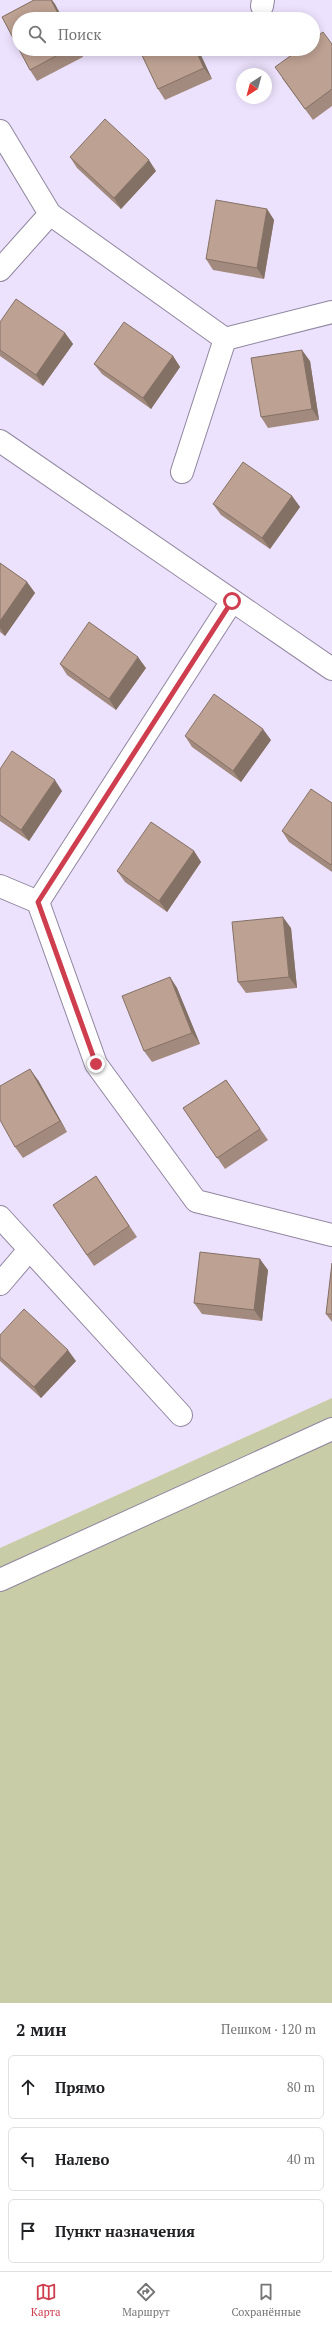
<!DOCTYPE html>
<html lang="ru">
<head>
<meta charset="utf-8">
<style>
	:root { --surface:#fff; --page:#f2f2f2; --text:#202124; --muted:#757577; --line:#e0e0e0; --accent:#cf3e4f }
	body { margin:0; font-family:"PT Serif",serif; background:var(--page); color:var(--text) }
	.compass { position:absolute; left:236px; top:68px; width:36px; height:36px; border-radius:50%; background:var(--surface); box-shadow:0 2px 10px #0003; rotate:216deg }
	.stop { position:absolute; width:12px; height:12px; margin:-9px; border:3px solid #cf3e4f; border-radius:50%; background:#fff }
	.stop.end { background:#cf3e4f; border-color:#fff; box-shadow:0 1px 4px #0008 }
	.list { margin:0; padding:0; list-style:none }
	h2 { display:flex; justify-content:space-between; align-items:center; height:52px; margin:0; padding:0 16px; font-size:17px }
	h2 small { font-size:13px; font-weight:400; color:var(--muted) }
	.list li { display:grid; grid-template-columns:26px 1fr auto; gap:12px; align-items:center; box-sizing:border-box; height:64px; margin:0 8px 8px; padding:0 8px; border:1px solid var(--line); border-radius:6px }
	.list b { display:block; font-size:15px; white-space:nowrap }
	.list em { font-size:13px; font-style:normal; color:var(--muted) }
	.icon { flex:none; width:22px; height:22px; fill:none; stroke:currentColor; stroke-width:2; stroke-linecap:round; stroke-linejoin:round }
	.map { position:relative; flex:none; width:332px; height:2003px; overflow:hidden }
	.search { position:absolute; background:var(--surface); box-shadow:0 2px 10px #0003; left:12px; right:12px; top:12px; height:44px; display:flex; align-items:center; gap:10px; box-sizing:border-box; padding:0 14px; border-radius:22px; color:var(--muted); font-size:15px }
	.sheet { height:268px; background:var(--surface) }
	nav { display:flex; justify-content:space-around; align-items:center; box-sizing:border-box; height:56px; border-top:1px solid var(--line); background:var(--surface); font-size:11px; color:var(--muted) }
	nav a { display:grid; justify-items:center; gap:2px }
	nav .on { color:var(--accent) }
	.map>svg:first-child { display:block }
	.green { fill:#c9cda7 }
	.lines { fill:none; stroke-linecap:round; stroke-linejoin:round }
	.minor-casing { stroke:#90869f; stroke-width:24 }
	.minor { stroke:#fff; stroke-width:22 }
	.wall { fill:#a38a7e }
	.shaded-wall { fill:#847166 }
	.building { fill:#bda192; stroke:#847166 }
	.route { stroke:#cf3e4f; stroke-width:5 }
</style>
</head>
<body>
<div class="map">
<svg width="332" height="2003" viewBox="0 0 332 2003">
	<rect width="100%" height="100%" fill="#ede2fd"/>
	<path class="green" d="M332 1398V2003H0V1548Z"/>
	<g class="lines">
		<g class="minor-casing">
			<path id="minor" d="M262 6 263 0
				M0 131 50 214 225 339 332 312
				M0 270 50 214
				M0 441 332 669
				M182 472 225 339
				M232 601 38 902 96 1064 196 1201 332 1235
				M0 886 38 902
				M0 1217 181 1415
				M0 1284 29 1250
				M0 1580 332 1429"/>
		</g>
		<use href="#minor" class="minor"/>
	</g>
	<path class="wall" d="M34 0H52L63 19H19V49H79L83 57 37 81 30 70 2 17Z
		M332 44V106L313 120 282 78Z
		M139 49H198L212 79 165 100 158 89Z
		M70 157 156 171 121 209 77 168Z
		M267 209 274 220 264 279 213 270 206 259Z
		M0 322 65 333 73 344 43 386 0 356Z
		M173 356 180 367 151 409 102 374 94 364Z
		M310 361 319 420 268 428 261 417Z
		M292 496 300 507 270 549 221 515 213 504Z
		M0 563 27 582 35 593 5 636 0 632Z
		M60 664 146 668 116 710 67 675Z
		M185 736 271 740 241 782 192 747Z
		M0 769 62 791 29 841 0 821Z
		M332 803V872L289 842 282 831Z
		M194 851 201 862 167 912 125 882 117 871Z
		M291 928 297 988 246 993 238 982Z
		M170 977 177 988 200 1044 152 1062 144 1051Z
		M38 1080 67 1132 23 1158 15 1147Z
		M226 1080 268 1140 225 1169 183 1108Z
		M96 1176 137 1237 94 1266 53 1205Z
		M332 1263V1322L326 1314Z
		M268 1270 262 1321 202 1314 194 1303Z
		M0 1335 76 1361 41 1398 0 1361Z"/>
	<path class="shaded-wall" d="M51 0H52L55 4 63 19H61Z
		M77 49H79L83 57Z
		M195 49H198L212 79 204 68Z
		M149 160 156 171 121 209 114 198Z
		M267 209 274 220 264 279 257 268Z
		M65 333 73 344 43 386 36 375Z
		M302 350 310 361 319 420 312 409Z
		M173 356 180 367 151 409 143 398Z
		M292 496 300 507 270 549 262 538Z
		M27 582 35 593 5 636 0 628V621Z
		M138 657 146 668 116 710 109 699Z
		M263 729 271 740 241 782 233 771Z
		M55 780 62 791 29 841 21 830Z
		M194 851 201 862 167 912 159 901Z
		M283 917 291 928 297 988 289 977Z
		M170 977 177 988 200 1044 192 1033Z
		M30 1069 38 1080 67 1132 60 1121Z
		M260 1259 268 1270 262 1321 254 1310Z
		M68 1350 76 1361 41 1398 34 1387Z"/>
	<path class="building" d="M34 0H51L61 19H19V49H69L30 70 2 17Z
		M179 14 181 19H167Z
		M323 32 332 44V89L305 109 275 67 300 49H313V39Z
		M139 49H195L204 68 158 89Z
		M105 119 149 160 114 198 70 157Z
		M216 200 267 209 257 268 206 259Z
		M16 299 65 333 36 375 0 350V322Z
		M124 322 173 356 143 398 94 364Z
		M302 350 312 409 261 417 251 358Z
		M243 462 292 496 262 538 213 504Z
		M0 563 27 582 0 621Z
		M89 622 138 657 109 699 60 664Z
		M214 694 263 729 233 771 185 736Z
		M12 751 55 780 21 830 0 815V769Z
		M311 789 332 803V863L331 865 282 831Z
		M151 822 194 851 159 901 117 871Z
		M283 917 289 977 238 982 232 922Z
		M170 977 192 1033 144 1051 122 996Z
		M30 1069 60 1121 15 1147 0 1120V1086Z
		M226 1080 260 1129 217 1158 183 1108Z
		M96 1176 129 1226 87 1255 53 1205Z
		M200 1252 260 1259 254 1310 194 1303Z
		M332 1263V1314H326Z
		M24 1309 68 1350 34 1387 0 1357V1335Z"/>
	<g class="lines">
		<path class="route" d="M96 1064 38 902 232 601"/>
	</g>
</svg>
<svg class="compass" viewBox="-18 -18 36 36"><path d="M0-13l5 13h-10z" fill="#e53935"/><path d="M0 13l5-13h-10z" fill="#757577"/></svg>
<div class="stop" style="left:232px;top:601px"></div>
<div class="stop end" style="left:96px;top:1064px"></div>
<div class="search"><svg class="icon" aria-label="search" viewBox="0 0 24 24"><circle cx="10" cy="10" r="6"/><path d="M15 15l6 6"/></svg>Поиск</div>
</div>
<section class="sheet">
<h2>2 мин<small>Пешком · 120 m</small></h2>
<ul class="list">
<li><svg class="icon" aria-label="ahead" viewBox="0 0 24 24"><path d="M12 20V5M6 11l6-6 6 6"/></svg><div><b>Прямо</b></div><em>80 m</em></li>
<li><svg class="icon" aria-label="left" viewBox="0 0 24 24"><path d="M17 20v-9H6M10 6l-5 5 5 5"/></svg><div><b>Налево</b></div><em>40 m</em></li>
<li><svg class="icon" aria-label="arrive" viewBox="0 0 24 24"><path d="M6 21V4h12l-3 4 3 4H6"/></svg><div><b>Пункт назначения</b></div></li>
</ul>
</section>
<nav>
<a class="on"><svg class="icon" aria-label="map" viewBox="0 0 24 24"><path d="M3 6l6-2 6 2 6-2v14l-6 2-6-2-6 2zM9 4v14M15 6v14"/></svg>Карта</a>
<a><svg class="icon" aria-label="directions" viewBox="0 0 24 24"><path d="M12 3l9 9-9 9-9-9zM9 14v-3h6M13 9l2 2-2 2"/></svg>Маршрут</a>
<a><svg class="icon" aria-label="saved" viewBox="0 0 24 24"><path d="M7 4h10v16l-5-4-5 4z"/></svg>Сохранённые</a>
</nav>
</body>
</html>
